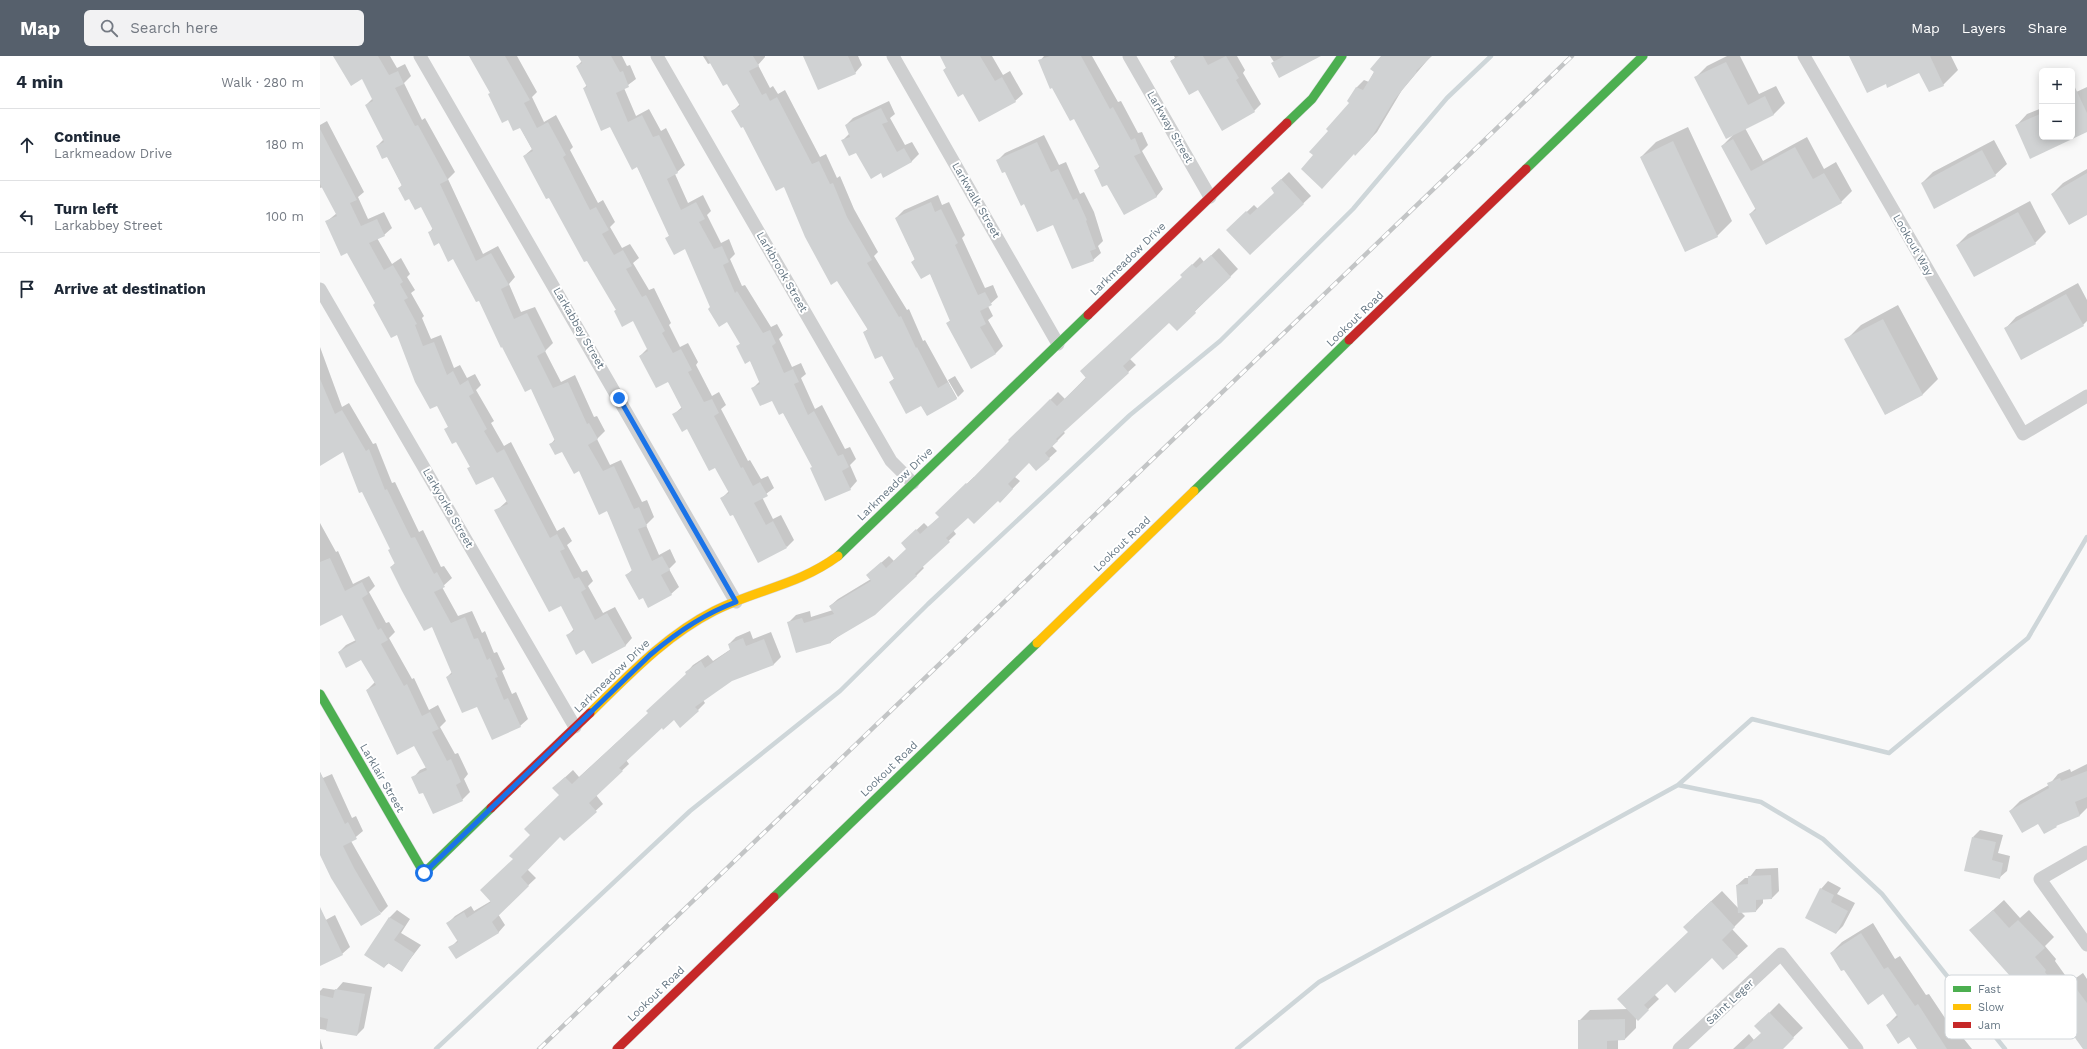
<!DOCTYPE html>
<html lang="en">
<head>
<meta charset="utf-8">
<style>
	:root { --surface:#fff; --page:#f2f2f3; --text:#1f2937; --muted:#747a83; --line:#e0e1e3; --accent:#56606c }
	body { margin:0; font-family:"Work Sans",sans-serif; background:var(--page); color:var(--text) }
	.controls { position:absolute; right:12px; top:12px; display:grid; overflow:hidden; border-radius:6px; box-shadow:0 2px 10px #0003 }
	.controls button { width:36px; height:36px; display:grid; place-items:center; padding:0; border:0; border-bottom:1px solid var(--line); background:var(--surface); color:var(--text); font:20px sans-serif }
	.stop { position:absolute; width:12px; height:12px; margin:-9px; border:3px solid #1a73e8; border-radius:50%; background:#fff }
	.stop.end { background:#1a73e8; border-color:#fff; box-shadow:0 1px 4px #0008 }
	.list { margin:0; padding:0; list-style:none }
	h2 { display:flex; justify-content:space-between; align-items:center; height:52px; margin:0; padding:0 16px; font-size:17px }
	h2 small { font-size:13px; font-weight:400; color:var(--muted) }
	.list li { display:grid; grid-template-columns:26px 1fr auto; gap:12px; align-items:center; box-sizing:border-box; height:72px; padding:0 16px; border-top:1px solid var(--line) }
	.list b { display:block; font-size:15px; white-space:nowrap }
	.list p { margin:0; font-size:13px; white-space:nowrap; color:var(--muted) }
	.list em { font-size:13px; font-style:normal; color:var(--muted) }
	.icon { flex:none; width:22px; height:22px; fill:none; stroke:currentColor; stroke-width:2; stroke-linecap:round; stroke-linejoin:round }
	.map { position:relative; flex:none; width:1767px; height:993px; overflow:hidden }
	header { display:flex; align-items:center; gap:24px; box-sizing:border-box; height:56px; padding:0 20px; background:var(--accent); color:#fff }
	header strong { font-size:19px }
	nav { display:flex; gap:22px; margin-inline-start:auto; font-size:14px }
	.search { width:280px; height:36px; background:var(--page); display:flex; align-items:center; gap:10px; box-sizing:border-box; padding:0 14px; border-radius:6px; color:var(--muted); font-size:15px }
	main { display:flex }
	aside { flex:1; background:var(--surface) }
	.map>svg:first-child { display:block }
	.shadow { fill:#0003 }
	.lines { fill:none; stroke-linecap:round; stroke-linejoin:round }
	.stream { stroke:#ced6d9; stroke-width:4.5 }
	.building { fill:#d0d2d3 }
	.fast-casing { stroke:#d5d6d7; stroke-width:10 }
	.slow-casing { stroke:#d5d6d7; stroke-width:10 }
	.jam-casing { stroke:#d5d6d7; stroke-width:10 }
	.street { stroke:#cecfd0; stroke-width:13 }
	.fast { stroke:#4caf50; stroke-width:9 }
	.slow { stroke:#ffc107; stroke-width:9 }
	.jam { stroke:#c62828; stroke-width:9 }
	.rail-casing { stroke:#c3c5c6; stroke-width:4.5 }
	.rail { stroke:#fff; stroke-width:3; stroke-dasharray:9; stroke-linecap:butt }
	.route { stroke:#1a73e8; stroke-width:5 }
	.labels { text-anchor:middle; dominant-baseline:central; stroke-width:4; stroke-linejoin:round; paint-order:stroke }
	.street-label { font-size:11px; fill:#657683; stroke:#fff }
	.key { fill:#fff; stroke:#d1d6da; stroke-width:1 }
	.key-label { font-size:11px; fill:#657683 }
</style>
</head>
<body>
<header>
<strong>Map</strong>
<div class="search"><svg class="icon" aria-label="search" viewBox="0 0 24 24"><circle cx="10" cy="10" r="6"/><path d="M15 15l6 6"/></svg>Search here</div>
<nav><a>Map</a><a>Layers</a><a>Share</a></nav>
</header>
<main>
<aside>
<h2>4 min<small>Walk · 280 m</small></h2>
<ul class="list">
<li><svg class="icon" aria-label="ahead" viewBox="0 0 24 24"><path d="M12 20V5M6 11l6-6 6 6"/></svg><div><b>Continue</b><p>Larkmeadow Drive</p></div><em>180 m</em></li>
<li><svg class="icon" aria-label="left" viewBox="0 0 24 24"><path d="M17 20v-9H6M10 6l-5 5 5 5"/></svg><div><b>Turn left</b><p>Larkabbey Street</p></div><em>100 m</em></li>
<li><svg class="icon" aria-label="arrive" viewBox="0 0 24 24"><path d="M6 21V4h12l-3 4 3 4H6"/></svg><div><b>Arrive at destination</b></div></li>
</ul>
</aside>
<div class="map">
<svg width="1767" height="993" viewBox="0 0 1767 993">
	<rect width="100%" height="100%" fill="#f9f9f9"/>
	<path class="shadow" d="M18 0H70L77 12 85 8 91 20 84 27 102 64 105 62 135 116 128 123 163 198 178 190 195 221 189 228 201 256 215 251 233 287 225 295 241 326 255 319 274 361 277 360 285 375 277 383 290 409 301 404 322 446 327 444 334 461 326 469 339 499 350 493 356 506 349 513 359 531 351 538 323 541 307 519 313 513 287 454 259 414 242 394 231 388 235 383 212 332 160 243 134 202 109 177 113 172 101 149 79 132 82 129 67 100 57 90 64 83 46 49 53 42 43 22Z
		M151 0H197L217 36 212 41 224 66 236 59 253 91 250 94 278 147 283 144 295 166 290 171 302 192 310 188 319 202 313 207 329 234 334 232 351 267 349 269 360 291 368 287 378 306 376 309 392 340 399 336 406 349 401 353 428 405 430 404 441 423 448 420 454 432 442 441 453 463 461 459 474 484 467 491 413 457 402 442 409 435 396 411 368 372 353 359 362 351 348 325 320 300 328 292 313 264 295 255 297 253 204 100 212 93 200 71 189 63 171 36Z
		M259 0H302L307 10 310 9 316 23 304 32 316 60 329 53 341 75 346 72 365 109 355 118 368 147 383 139 391 155 387 159 401 187 409 183 415 198 410 203 422 230 425 229 451 271 457 268 463 279 459 283 472 311 481 307 486 318 481 322 495 353 502 349 525 393 530 391 536 403 530 409 537 425 530 433 493 411 463 356 452 343 433 332 440 325 430 304 418 290 421 287 407 265 391 251 366 192 346 183 350 179 317 110 264 32 267 29 257 10 262 5Z
		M383 0H445V1L438 9 450 32 453 30 458 38 465 34 500 101 506 98 517 122 520 120 534 153 558 196 554 200 587 254 589 253 603 285 605 284 637 342 607 359 601 349 570 326 575 322 562 298 544 276 548 273 464 130 413 55 420 48 408 26 391 7 388 8Z
		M484 0H538L542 9 535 17Z
		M621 0H672L683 19 690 15 703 38 695 45 644 37 624 14 627 11Z
		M724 0H772L798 46 801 45 818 77 822 76 828 89 822 95 843 133 836 141 788 128 776 114 780 110 754 61 720 5Z
		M854 0H917L925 14 923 17 941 48 934 55 878 33 851 5 855 2Z
		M950 0H995L954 6Z
		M1062 0H1111L1082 34 1057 76 1043 91 1034 97 995 99 1010 75 1031 46 1029 45 1037 31 1044 24 1049 26Z
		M1407 0H1420L1439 38 1456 30 1465 47 1454 58 1425 72 1443 105 1487 81 1504 113 1516 106 1532 135 1521 146 1430 158 1436 152 1402 90 1413 79 1375 22 1387 10Z
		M1534 0H1631L1638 14 1623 29 1600 15 1566 27Z
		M1767 31V75L1711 101 1696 70 1707 58 1722 52V81H1752V38Z
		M569 45 575 58 570 62 585 89 592 86 599 98 591 106 561 116 522 85 530 77 526 69 533 62Z
		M7 65 44 136 38 141 48 163 64 156 72 172 64 179 57 182 72 208 81 202 90 218 87 221 95 234 91 237 104 260 102 262 111 283 121 279 134 312 140 309 147 322 155 318 161 329 156 334 174 365 171 367 184 390 191 386 237 475 244 471 252 485 247 489 262 516 267 514 273 525 268 530 283 557 295 551 312 582 305 590 264 593 247 580 254 573 242 549 176 455 187 445 174 419 148 413 151 410 136 384 126 373 129 370 77 278 56 247 28 196 6 166 17 157 3 131 0 132V69Z
		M1368 71 1412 165 1397 180 1321 101 1336 86Z
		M724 79 739 109 746 106 760 138 764 136 774 156 783 185 778 190 781 197 773 204 734 168 704 147 686 115 677 105 685 97Z
		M1674 84 1687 108 1675 119 1615 151 1602 127 1613 116Z
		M1767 113V158L1732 138 1743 127Z
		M969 116 991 140 930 198 915 167 934 149 938 153 956 136 952 132Z
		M618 139 622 149 629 146 645 179 642 182 665 232 673 229 678 241 668 250 673 260 668 264 683 290 676 297 651 311 627 267 631 264 610 217 592 206 595 203 576 162 584 154Z
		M1710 145 1726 176 1715 187 1637 189 1648 178Z
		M899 192 918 213 857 273 849 265 809 302 816 309 743 375 745 377 732 390 737 395 716 414 709 406 695 421 700 425 680 446 678 444 648 460 633 474 636 478 602 510 604 512 596 520 511 586 468 567 476 559 490 555 491 561 513 554 510 550 518 543 551 523 555 512 569 500 574 505 587 493 590 480 604 467 608 471 620 461 616 457 654 421 655 422 726 348 738 336 745 343 863 221 869 212 880 201 884 206Z
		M1758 227 1767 244V265L1763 269 1685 273 1696 261Z
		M1578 249 1618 323 1603 338 1566 358 1526 284 1541 269Z
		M0 291 22 351 29 347 53 388 56 387 72 427 75 426 99 476 103 474 121 511 124 510 132 522 122 531 138 560 152 555 162 577 165 575 174 597 177 596 185 613 182 615 192 638 196 636 208 663 200 670 157 649 127 621 132 616 113 569 71 511 76 506 71 492 24 394 0 405Z
		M635 320 644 335 638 341 628 324Z
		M0 467 16 496 18 495 33 528 49 520 55 530 49 536 66 567 69 566 75 576 69 582 92 623 94 622 109 654 118 649 126 665 120 671 135 698 138 697 148 718 144 723 150 736 142 744 104 735 93 722 100 714 107 711 95 689 47 634 55 626 42 602 19 596 26 589 36 584 23 558 0 565Z
		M430 575 433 583 451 576 461 601 454 608 412 624 383 644 385 647 378 654 354 663 342 671 306 704 309 708 276 739 283 748 244 784 240 779 207 813 216 822 178 858 185 869 178 877 130 892 138 884 128 867 135 860 151 850 154 855 171 845 194 803 240 739 241 725 253 714 259 721 329 657 367 618 366 617 373 609 388 599 393 605 411 593 409 588 416 581Z
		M1767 708V752L1760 759 1740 767 1725 777 1719 766 1690 755 1700 745 1729 729 1738 718 1750 713 1751 716Z
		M0 716 3 722 12 718 32 762 36 760 43 775 31 785 68 850 61 857 0 797Z
		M1660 774 1683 779 1678 797 1690 800 1687 815 1679 822 1653 781Z
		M1458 812 1459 835 1452 842 1443 843V847L1436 855 1421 856 1425 860 1412 873 1428 890 1403 913 1392 901 1347 926 1334 938 1339 943 1318 963 1316 961V972L1305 983H1298V993H1259V965L1270 954 1308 953 1298 943 1369 876 1374 861 1402 835 1419 853 1417 829 1425 822H1429L1436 813Z
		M1508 825 1521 832 1517 838 1535 847 1523 870 1516 877 1501 833Z
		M1684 844 1700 862 1709 854 1734 881 1725 890 1736 903 1735 905 1750 926 1763 917 1767 923V993H1764L1739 956 1708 939 1651 874Z
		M77 854 90 863 81 877 101 889 81 915 69 907 64 911 70 861Z
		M15 859 30 891 22 898 0 909V862L2 866Z
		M1553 867 1575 903 1580 900 1606 939 1609 938 1633 974 1635 972 1652 993H1598L1589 980 1567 969 1578 958 1563 937 1524 912 1511 897 1522 886Z
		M23 926 52 931 44 972 37 979 0 973V935L3 932 16 934Z
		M1459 947 1483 972 1461 993H1413L1429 978 1434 984 1442 977 1446 960Z
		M0 983 3 993H0Z"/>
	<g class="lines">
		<path class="stream" d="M1358 729 1441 746 1503 783 1562 838 1685 993
			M116 993 370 755 520 635 608 548 810 359 900 285 1033 153 1127 42 1171 0
			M917 993 999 926 1358 729 1432 663 1569 697 1708 582 1767 481"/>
	</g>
	<path class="building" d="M13 0H58L69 19 78 15 84 28 75 32 95 70 98 69 128 124 120 128 156 205 171 197 189 229 181 233 194 263 207 257 226 295 217 300 233 332 248 326 267 368 269 367 278 383 268 389 283 415 294 410 314 453 319 451 327 470 318 473 332 505 342 500 350 514 341 519 352 539 328 552 323 542 319 544 305 519 312 515 287 455 279 459 259 415 254 418 242 396 235 399 229 388 235 385 211 333 205 336 182 291 181 292 159 245 156 246 133 203 128 206 119 187 114 190 108 176 113 174 101 151 95 154 89 143 85 145 78 132 82 130 67 101 62 103 56 90 64 86 45 49 53 45 42 23 31 30Z
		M149 0H185L210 44 204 47 217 72 228 66 246 99 243 101 270 154 276 151 289 174 282 178 294 199 303 194 312 210 306 213 322 241 326 239 345 275 342 277 353 297 361 293 372 314 368 316 384 346 392 343 399 357 394 360 421 412 423 411 433 430 440 426 448 440 434 447 446 469 453 465 467 492 438 507 413 459 410 460 400 442 409 437 395 412 389 415 367 373 362 376 352 358 362 353 348 326 336 332 319 300 328 295 313 265 302 271 294 255 296 254 267 205 264 206 229 142 226 143 203 100 213 95 200 72 193 75 188 64 182 67 168 38 170 37Z
		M258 0H291L300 16 303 15 309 31 296 37 308 66 322 59 333 81 339 79 358 117 347 123 361 154 376 146 385 163 379 166 394 193 402 190 409 206 403 209 415 237 417 235 443 277 450 274 456 287 452 290 464 317 473 313 479 326 474 328 488 359 494 355 518 400 523 398 529 411 522 415 531 434 505 445 490 412 492 411 463 357 459 359 452 345 440 350 431 332 440 328 430 305 425 308 416 290 420 288 407 266 399 271 388 253 390 251 365 193 354 199 345 182 349 180 317 111 312 114 290 71 281 75 263 32 267 31 256 10 262 7Z
		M386 0H433L439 10 429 15 442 39 446 37 450 45 457 41 492 108 499 105 510 128 513 127 527 161 552 204 547 207 579 261 581 260 596 292 597 291 618 332 628 326 637 343 607 360 601 350 586 358 569 326 574 323 562 300 555 303 543 276 548 274 517 225 511 229 485 181 464 131 456 135 423 71 421 72 411 55 420 50 407 28 403 30Z
		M483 0H528L536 18 498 34Z
		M620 0H660L675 25 682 21 696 46 659 66 643 38 638 41 623 14 626 12Z
		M730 0H761L790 53 793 51 811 84 815 82 821 97 814 100 837 141 804 159 787 129 782 131 774 114 780 112 754 63 750 65 732 32 730 33 718 4Z
		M859 0H883L888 9 906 0 919 22 916 24 935 56 902 75 878 34 869 39 850 5Z
		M964 0H1001L959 22 951 7Z
		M1061 0H1112L1096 15 1097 16 1075 43 1050 84 1035 100 1034 98 1002 133 981 113 993 99 989 96 1008 75 1006 73 1029 47 1027 45 1036 31 1043 34 1054 16 1050 13Z
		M1529 0H1610L1624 30 1609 36 1599 17 1567 32 1566 28 1547 37Z
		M1406 6 1428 49 1445 40 1454 59 1406 83 1374 21Z
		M1752 25 1767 57V76L1710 103 1695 69 1722 57V81H1752Z
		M561 52 568 66 562 68 577 96 584 92 592 106 563 122 561 117 551 123 536 97 529 100 521 84 530 81 525 69Z
		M0 73 37 144 30 147 41 170 57 163 65 180 49 187 64 214 73 209 83 226 80 228 88 242 84 244 97 268 95 269 103 290 114 286 127 319 133 315 140 329 148 324 154 337 149 340 167 373 164 375 177 397 184 393 230 482 237 478 245 493 240 495 254 523 259 521 266 533 261 536 275 564 287 557 306 590 272 608 264 594 256 599 246 579 254 575 241 550 229 556 174 454 188 448 173 421 156 429 147 412 150 411 136 386 132 388 124 373 128 371 117 350 110 353 95 326 77 279 71 282 53 249 55 247 27 197 21 200 5 165 17 160 0 128Z
		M1413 83 1431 115 1475 91 1493 123 1504 117 1522 147 1446 189 1429 158 1436 154 1401 90Z
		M1353 85 1398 181 1365 196 1320 101Z
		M717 86 731 116 738 113 753 144 757 142 767 164 766 165 776 193 770 195 774 205 752 213 733 169 717 176 704 148 701 150 685 116 682 117 676 104Z
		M1662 94 1676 120 1614 153 1601 127Z
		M1767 117V159L1749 169 1731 138Z
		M961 123 984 148 930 199 906 174 926 155 930 159 954 137 951 132Z
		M611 146 615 156 621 153 638 187 635 189 658 239 665 236 672 249 660 255 666 268 660 271 676 298 651 313 626 267 630 265 610 218 601 223 591 206 595 204 575 162Z
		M1698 156 1716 188 1654 221 1636 189Z
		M891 199 911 221 875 255 876 257 857 275 849 267 803 310 809 317 736 383 738 385 725 397 730 403 716 415 709 407 688 428 693 433 680 447 678 445 654 468 648 462 626 482 630 486 595 518 597 520 555 559 511 585V587L476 597 467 566 482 562 484 567 514 558 509 550 551 525 546 519 561 506 566 512 586 493 581 487 596 473 600 478 619 461 615 457 646 427 647 428 689 385 688 384 718 355 730 343 737 350 766 322 760 315 862 221 860 219 872 208 876 212Z
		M1746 238 1764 270 1701 304 1684 272Z
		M1563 263 1603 339 1565 359 1524 283Z
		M0 323 15 358 22 354 46 395 49 393 65 434 67 433 91 482 95 481 114 518 117 516 125 531 114 536 131 567 145 561 154 583 158 582 167 604 170 602 178 621 175 622 184 644 188 642 201 671 172 684 157 651 142 657 126 621 132 618 112 571 104 575 82 535 70 511 75 508 68 494 70 493 42 436 39 437 23 396 0 410Z
		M10 502 25 535 42 526 48 538 42 542 58 574 61 572 68 584 61 588 84 630 87 628 102 660 110 656 119 673 112 676 127 705 131 703 141 726 136 729 143 745 113 758 103 737 99 738 91 721 107 714 94 690 77 699 46 634 56 629 41 604 26 612 18 596 36 586 22 559 0 570V506Z
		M423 582 426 590 444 583 454 609 412 625 375 651 379 655 360 672 354 664 343 674 342 672 299 712 303 715 269 747 277 756 244 785 240 781 201 821 209 830 172 866 179 877 136 903 128 891 138 886 126 867 144 856 147 862 171 846 160 834 193 803 189 800 210 779 204 773 239 739 232 732 245 721 252 728 328 657 326 655 366 618 365 616 381 605 385 612 410 594 408 588Z
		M1767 715V741L1755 746 1760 760 1736 770 1737 771 1724 778 1718 768 1702 777 1689 755 1729 732 1727 727 1740 722 1741 725Z
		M0 716 25 768 28 766 37 783 23 790 34 812 61 858 41 870 11 822 0 799Z
		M1652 781 1676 786 1672 804 1683 807 1680 823 1644 815Z
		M1451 819 1452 843 1436 844V856L1418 857 1416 829 1428 828V820Z
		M1500 832 1514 839 1511 846 1528 855 1516 878 1485 862Z
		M1391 845 1415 871 1402 884 1418 901 1403 914 1392 902 1355 937 1347 928 1324 949 1329 954 1318 965 1297 943 1368 876 1363 871Z
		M0 851 23 899 0 910Z
		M1673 854 1689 872 1698 864 1725 892 1715 901 1726 914 1725 916 1739 936 1752 927 1767 947V993H1763L1738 958 1731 963 1721 949 1714 954 1705 941 1707 939 1649 874Z
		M69 861 84 870 74 884 94 897 82 916 68 907 64 912 44 899Z
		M1541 877 1564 913 1568 911 1595 950 1598 948 1627 993H1597L1589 981 1578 988 1566 969 1578 961 1563 938 1548 949 1524 914 1521 915 1510 897Z
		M15 933 45 938 37 980 6 975 8 963 0 961V939L13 942Z
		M1449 956 1474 982 1463 993H1424L1441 977 1434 970Z
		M1305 963V984L1287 985V993H1258V964Z"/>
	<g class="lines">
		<g class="fast-casing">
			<path id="fast" d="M967 67 992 43 1022 0
				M1206 113 1323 0
				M874 435 1029 284
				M518 500 768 259
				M0 638 104 817 171 752
				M454 841 717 587"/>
		</g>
		<g class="slow-casing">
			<path id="slow" d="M717 587 874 435
				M270 657C308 620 345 580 394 555 437 533 477 530 518 500"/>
		</g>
		<g class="jam-casing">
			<path id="jam" d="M768 259 967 67
				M1029 284 1206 113
				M171 752 270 657
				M297 993 454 841"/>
		</g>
		<path class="street" d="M100 0 416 546
			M337 0 571 405 593 427
			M573 0 738 288
			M809 0 890 141
			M1484 0 1703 378 1767 340
			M0 233 255 671
			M1767 796 1720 823 1767 889
			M1359 993 1461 898 1537 993"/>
		<use href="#fast" class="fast"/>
		<use href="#slow" class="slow"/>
		<use href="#jam" class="jam"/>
		<g class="rail-casing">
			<path id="rail" d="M219 993 1252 0"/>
		</g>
		<use href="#rail" class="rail"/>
	</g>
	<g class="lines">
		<path class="route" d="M104 817 330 599C356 577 383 558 416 546L299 342"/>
	</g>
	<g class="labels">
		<g class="street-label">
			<text transform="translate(850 71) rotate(60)">Larkway Street</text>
			<text transform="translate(656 144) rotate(60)">Larkwalk Street</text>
			<text transform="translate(1593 189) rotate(60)">Lookout Way</text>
			<text transform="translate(808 203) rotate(-44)">Larkmeadow Drive</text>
			<text transform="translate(462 216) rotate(60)">Larkbrook Street</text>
			<text transform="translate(1035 263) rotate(-44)">Lookout Road</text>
			<text transform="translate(259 272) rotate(60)">Larkabbey Street</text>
			<text transform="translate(575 428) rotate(-44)">Larkmeadow Drive</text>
			<text transform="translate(128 452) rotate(60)">Larkyorke Street</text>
			<text transform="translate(802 488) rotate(-44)">Lookout Road</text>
			<text transform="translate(292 620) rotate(-44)">Larkmeadow Drive</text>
			<text transform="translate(569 713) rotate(-44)">Lookout Road</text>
			<text transform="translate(62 722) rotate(60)">Larklair Street</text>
			<text transform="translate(336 938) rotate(-44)">Lookout Road</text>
			<text transform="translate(1410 946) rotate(-43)">Saint Leger</text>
		</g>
	</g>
	<rect x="1625" y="919" width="132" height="64" rx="6" class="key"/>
	<rect x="1633" y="930" width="18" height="6" fill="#4caf50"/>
	<rect x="1633" y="948" width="18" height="6" fill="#ffc107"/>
	<rect x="1633" y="966" width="18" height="6" fill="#c62828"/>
	<g class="key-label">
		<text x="1658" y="937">Fast</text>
		<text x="1658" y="955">Slow</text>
		<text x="1658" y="973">Jam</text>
	</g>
</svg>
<div class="controls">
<button>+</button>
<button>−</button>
</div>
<div class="stop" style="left:104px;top:817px"></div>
<div class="stop end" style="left:299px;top:342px"></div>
</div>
</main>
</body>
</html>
